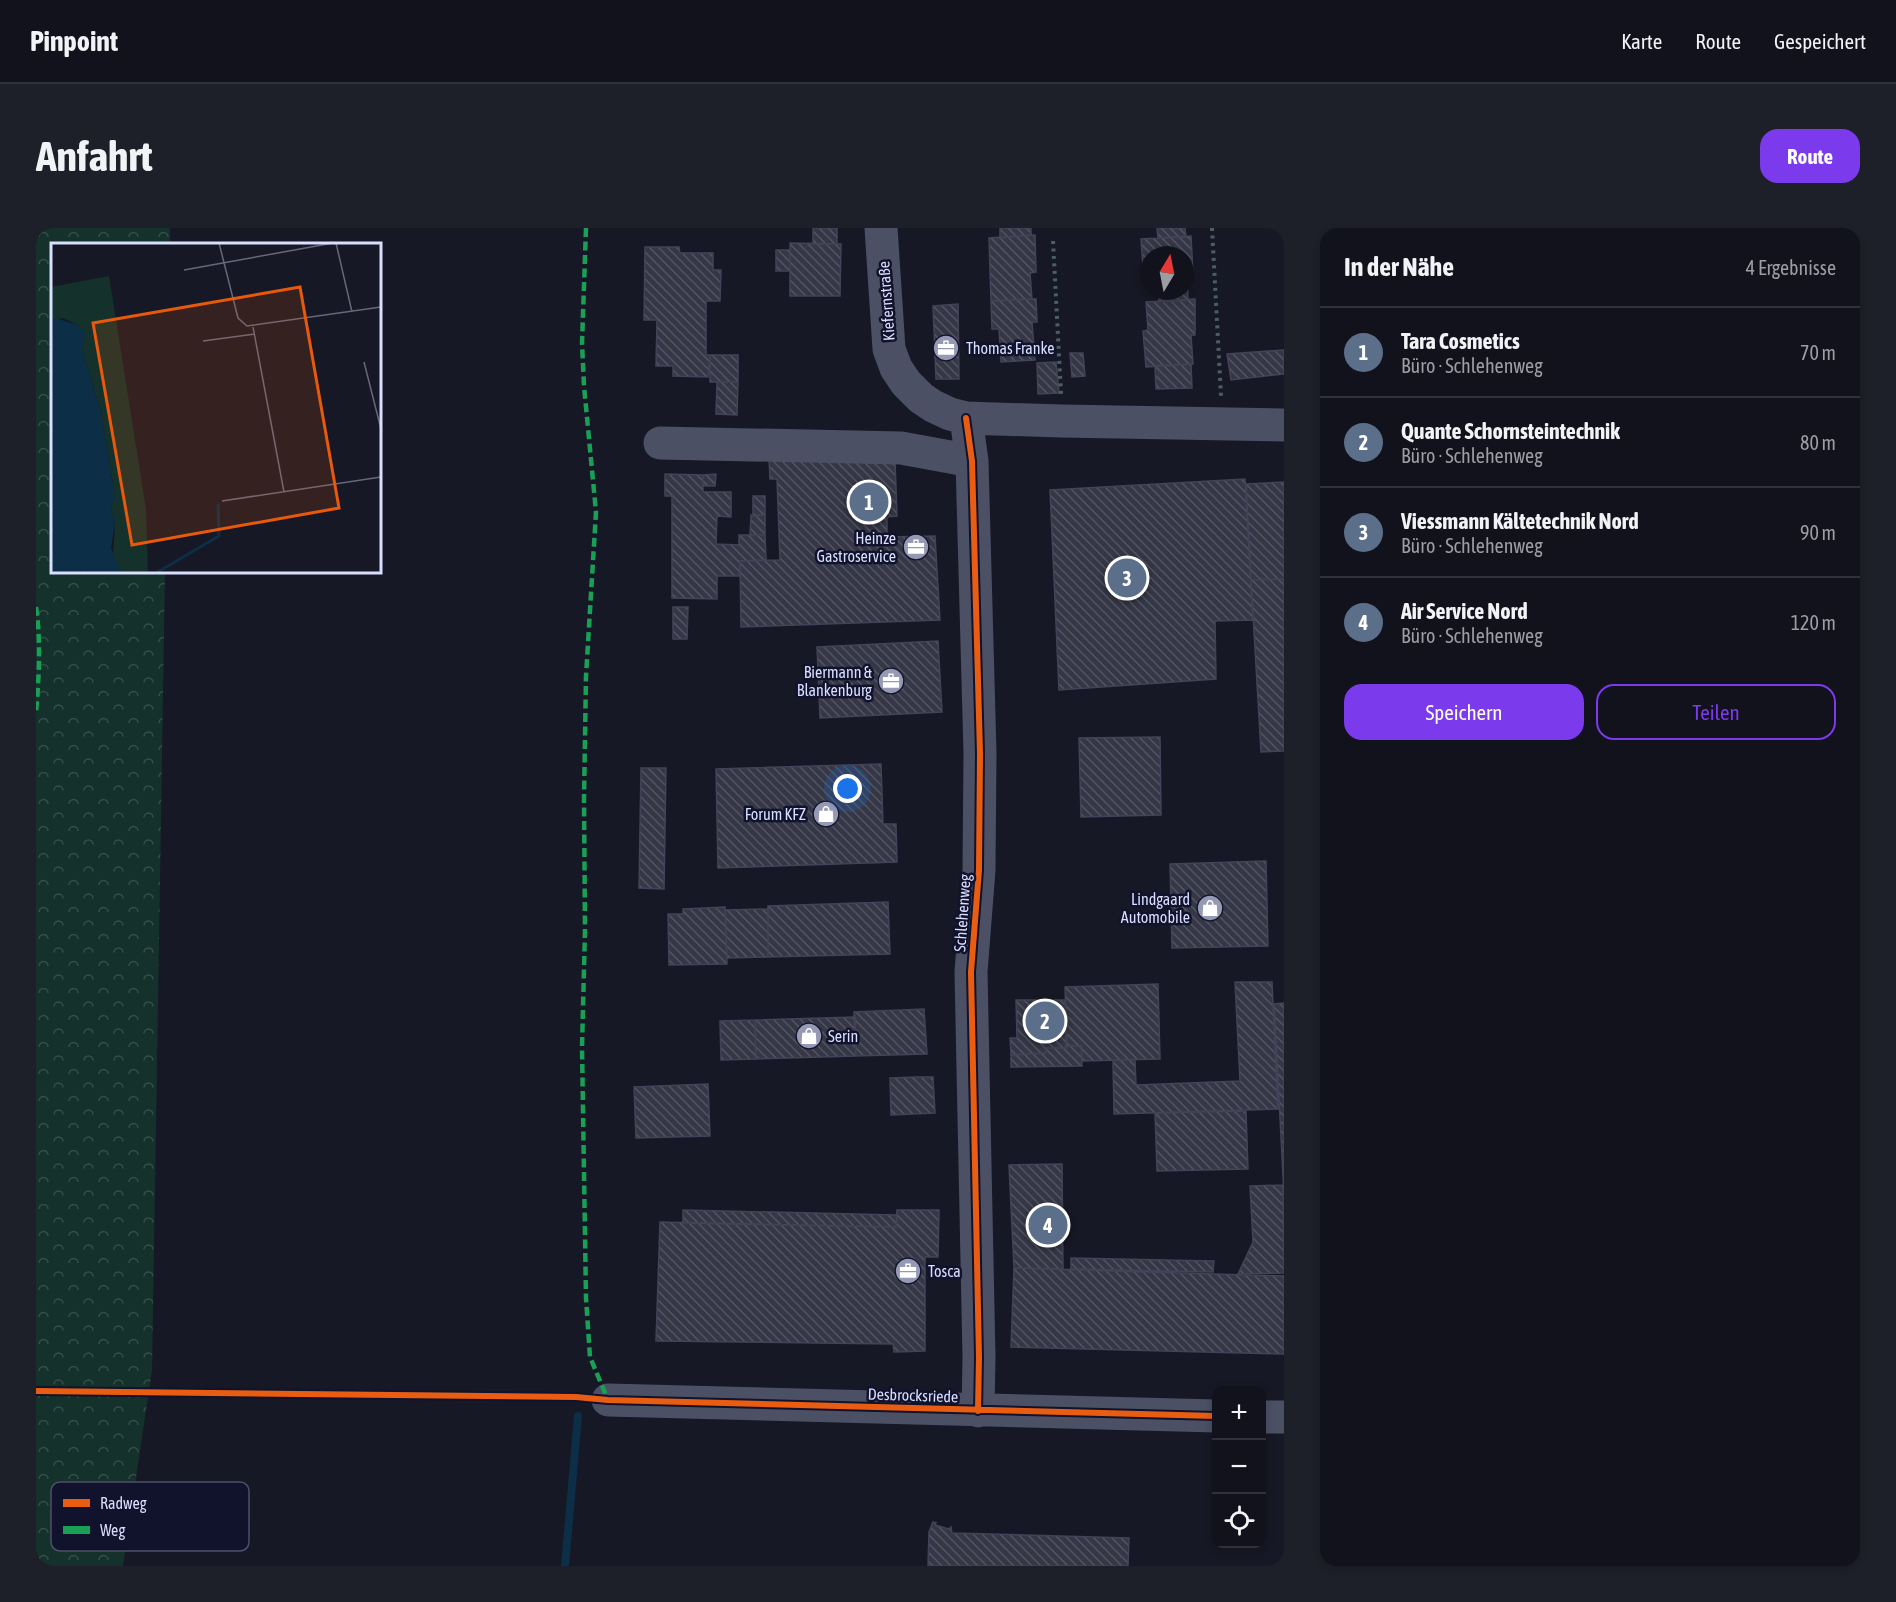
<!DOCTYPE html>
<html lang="de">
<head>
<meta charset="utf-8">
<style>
	:root { --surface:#11121c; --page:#1e2029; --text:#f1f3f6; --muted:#9c9ea3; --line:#30323b; --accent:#7c3aed }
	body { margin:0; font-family:"Asap Condensed",sans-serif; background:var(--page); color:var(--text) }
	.controls { position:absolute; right:18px; bottom:18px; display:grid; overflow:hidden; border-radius:12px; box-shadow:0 3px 9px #0003 }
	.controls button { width:54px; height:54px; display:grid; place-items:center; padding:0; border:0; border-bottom:2px solid var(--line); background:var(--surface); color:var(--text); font:30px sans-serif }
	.compass { position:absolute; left:1104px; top:18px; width:54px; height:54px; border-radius:50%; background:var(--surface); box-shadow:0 3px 9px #0003; rotate:10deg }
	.you { position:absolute; left:812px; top:561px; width:21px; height:21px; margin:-15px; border:4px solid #fff; border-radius:50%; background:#1a73e8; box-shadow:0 0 0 9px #1a73e833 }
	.badge { display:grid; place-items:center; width:39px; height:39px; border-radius:50%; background:var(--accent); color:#fff; font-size:20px; font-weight:700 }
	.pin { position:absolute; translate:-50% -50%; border:3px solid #fff; box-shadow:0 2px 6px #0006 }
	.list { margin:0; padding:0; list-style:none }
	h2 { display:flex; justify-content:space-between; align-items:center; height:78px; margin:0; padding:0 24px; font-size:26px }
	h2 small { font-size:20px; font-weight:400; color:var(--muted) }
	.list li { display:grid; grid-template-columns:39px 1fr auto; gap:18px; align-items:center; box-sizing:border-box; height:90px; padding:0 24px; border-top:2px solid var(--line) }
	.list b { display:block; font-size:22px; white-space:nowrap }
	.list p { margin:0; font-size:20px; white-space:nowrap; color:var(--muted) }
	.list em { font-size:20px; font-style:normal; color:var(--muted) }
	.actions { display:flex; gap:12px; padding:18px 24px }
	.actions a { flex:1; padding:14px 0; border:2px solid var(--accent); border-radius:18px; text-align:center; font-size:21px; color:var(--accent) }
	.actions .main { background:var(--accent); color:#fff }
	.icon { flex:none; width:33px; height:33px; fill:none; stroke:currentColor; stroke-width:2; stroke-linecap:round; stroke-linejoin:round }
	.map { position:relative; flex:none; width:1248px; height:1338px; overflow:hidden; border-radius:18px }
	header { display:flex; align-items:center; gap:36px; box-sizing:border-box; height:84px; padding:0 30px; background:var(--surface); border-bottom:2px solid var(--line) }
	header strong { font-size:28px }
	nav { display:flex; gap:33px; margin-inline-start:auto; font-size:21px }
	.intro { display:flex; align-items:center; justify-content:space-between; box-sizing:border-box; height:144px; padding:0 36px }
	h1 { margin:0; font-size:42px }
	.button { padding:15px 27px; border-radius:18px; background:var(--accent); color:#fff; font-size:21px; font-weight:700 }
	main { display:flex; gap:36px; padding:0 36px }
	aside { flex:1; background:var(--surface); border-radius:18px; box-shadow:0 3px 9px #0003 }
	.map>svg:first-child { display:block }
	.forest { fill:url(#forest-crowns) }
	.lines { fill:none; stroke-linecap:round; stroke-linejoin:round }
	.stream { stroke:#0c2e46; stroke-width:8 }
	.building { fill:url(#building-back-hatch); stroke:#424358; stroke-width:1.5 }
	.path { stroke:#4b5e66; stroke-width:4; stroke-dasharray:3 4.5; stroke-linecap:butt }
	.minor { stroke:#4c5065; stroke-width:33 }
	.quiet { stroke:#1a9f57; stroke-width:4.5; stroke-dasharray:9 4.5; stroke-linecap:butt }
	.cycleway-casing { stroke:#11122b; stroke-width:10 }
	.cycleway { stroke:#e95d12; stroke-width:6 }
	.labels { text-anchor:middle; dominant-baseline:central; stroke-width:5; stroke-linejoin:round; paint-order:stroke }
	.street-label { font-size:16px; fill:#dadfff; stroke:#11122b }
	.poi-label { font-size:16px; fill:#dadfff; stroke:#11122b; text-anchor:end }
	.inset-river { fill:none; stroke:#0c2e46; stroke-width:3 }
	.inset-road { fill:none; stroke:#65687c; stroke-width:1.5 }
	.view { fill:#e8590c; fill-opacity:0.15; stroke:#e8590c; stroke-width:3 }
	.inset-edge { fill:none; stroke:#dadfff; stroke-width:3 }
	.key { fill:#11122b; stroke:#4d506b; stroke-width:1.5 }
	.key-label { font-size:16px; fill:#dadfff }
</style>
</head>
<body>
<header>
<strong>Pinpoint</strong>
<nav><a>Karte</a><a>Route</a><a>Gespeichert</a></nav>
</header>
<div class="intro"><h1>Anfahrt</h1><a class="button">Route</a></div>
<main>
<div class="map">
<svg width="1248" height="1338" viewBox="0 0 1248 1338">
	<defs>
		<pattern id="forest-crowns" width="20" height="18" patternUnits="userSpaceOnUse" patternTransform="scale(1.5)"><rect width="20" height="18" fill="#14312b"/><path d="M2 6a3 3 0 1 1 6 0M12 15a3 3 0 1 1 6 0" fill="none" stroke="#364e4b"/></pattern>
		<pattern id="building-back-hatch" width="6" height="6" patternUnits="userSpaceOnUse" patternTransform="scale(1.5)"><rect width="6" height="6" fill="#353746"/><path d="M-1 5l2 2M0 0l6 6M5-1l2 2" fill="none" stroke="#525462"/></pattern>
	</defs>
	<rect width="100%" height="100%" fill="#171825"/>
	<path class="forest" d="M0 0H134V16H16V344H129L116 1142 87 1338H0Z"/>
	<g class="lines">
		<path class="stream" d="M529 1338 542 1188"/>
	</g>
	<path class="building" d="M777 0H801V16H777Z
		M964 0H995V7L964 10Z
		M1121 0H1149L1150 9 1122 10Z
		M999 7 1000 44 994 45 996 71 955 73 953 10Z
		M1155 8 1157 45H1151L1152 72 1123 74 1122 63H1149V27H1113V40H1107L1105 11Z
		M754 15 805 16 804 68H754Z
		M609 19H643L644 25H677V42H685L684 73H670V127H674L672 149 637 148V138H620L621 92H608Z
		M740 22H754V43H740Z
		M996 71H1000L1001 94H996L999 132 965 134 963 101H956L955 73Z
		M1159 71V107H1155L1157 136 1110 139 1107 103 1112 102 1110 74Z
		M922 76 923 151H900L897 78Z
		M1248 122V146L1195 152 1191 126Z
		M1034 125H1047L1049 148 1036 149Z
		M674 127H702V154H674Z
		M1020 134 1023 165 1002 166 1001 135Z
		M1155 136 1156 160 1120 161 1119 138Z
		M681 154H702L701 187 680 186Z
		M733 230 859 232 861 288 851 289V309L899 308 904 392 705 399 704 333 744 332 741 251H734Z
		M629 246 667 247V264H695V289L681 288 680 316 703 317V307H729L730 332 704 333 703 348H681V371L636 370V268H629Z
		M680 246 679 258H667V247Z
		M1209 251 1217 392 1179 393 1180 451 1023 462 1014 262Z
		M1248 254V351L1215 352 1210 256Z
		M717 268H729V287L717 288Z
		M715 287H729V307H714Z
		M1248 351V523L1225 524 1215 352Z
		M637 379H652L651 411H637Z
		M902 413 906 484 784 490 781 419Z
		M1124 509 1125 587 1045 589 1043 510Z
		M845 536 847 596H860L861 634 682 640 680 541Z
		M605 540H630L628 661 603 660Z
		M1230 633 1232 718 1136 720 1134 636Z
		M852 674 854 726 732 729V678Z
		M689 679 691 736 633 737 632 686H647V681Z
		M732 681V729L691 730 689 682Z
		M1199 754H1236L1242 881 1078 886 1077 832H1099L1100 857 1204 853Z
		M1122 756 1124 831 1046 833 1045 818H1031L1029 759Z
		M980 772H1029L1030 820H1010V825L975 827 974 810H981Z
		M1248 775V966L1238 776Z
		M888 781 891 826 820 828 818 784Z
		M819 789 820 828 720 831 719 792Z
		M719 792 720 831 685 832 684 793Z
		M1031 818H1045L1046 838 975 839V827L1010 825V820H1030Z
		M881 849H897L899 885 855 887 854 850Z
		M672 856 674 908 600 910 598 859Z
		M1210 883 1212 941 1121 943 1119 885Z
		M1026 936 1027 1041 978 1040 973 937Z
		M1247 957 1248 1045 1202 1046 1217 1014 1214 958Z
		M647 982 861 987 860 999 647 995Z
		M861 982H903L902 1029H889V1123L858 1124 857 1116 620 1113 624 994 860 999Z
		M1035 1030 1178 1033 1177 1044 1035 1041Z
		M978 1040 1248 1048V1126L975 1119Z
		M897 1294 900 1295 899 1297 913 1301 915 1299 916 1305 1093 1310 1092 1338H892L893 1304Z"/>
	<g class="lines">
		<path class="path" d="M1176 0 1185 168
			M1017 13 1025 166"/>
		<path class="minor" d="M845 0 853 121 860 140 870 155 885 170 897 178 914 186 930 190 1025 193 1248 197
			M930 190 936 233 944 525 943 642 935 744 943 1129 942 1183
			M624 215 865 220 936 233
			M572 1172 1180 1188
			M1226 1189H1248"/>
		<path class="quiet" d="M550 0 546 115 548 158 560 284 550 448 548 571 549 702 546 819 550 1070 554 1129 572 1172 567 1171
			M0 379C5 413 3 450 0 484"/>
		<g class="cycleway-casing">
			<path id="cycleway" d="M930 190 936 233 944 525 943 642 935 744 943 1129 942 1183
				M0 1163 540 1169 572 1172 1180 1188"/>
		</g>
		<use href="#cycleway" class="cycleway"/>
	</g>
	<defs>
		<g id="office-disc" transform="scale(1.35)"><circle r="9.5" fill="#9699b3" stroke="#11122b"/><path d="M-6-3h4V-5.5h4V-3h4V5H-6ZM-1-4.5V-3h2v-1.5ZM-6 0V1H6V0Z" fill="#fff"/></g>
		<g id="shop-disc" transform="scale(1.35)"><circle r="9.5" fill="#9699b3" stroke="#11122b"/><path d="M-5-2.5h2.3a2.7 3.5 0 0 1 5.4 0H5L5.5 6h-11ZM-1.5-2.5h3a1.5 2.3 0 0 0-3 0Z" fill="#fff"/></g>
	</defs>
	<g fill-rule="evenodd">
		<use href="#office-disc" x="910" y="120"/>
		<use href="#office-disc" x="880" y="319"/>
		<use href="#office-disc" x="855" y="453"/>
		<use href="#shop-disc" x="790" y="586"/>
		<use href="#shop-disc" x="1174" y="680"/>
		<use href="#shop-disc" x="773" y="808"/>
		<use href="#office-disc" x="872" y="1043"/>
	</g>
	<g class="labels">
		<g class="street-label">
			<text transform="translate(850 73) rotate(-94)">Kiefernstraße</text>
			<text transform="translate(926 685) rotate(-86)">Schlehenweg</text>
			<text transform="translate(877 1167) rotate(2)">Desbrocksriede</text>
		</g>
		<g class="poi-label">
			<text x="930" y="120" text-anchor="start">Thomas Franke</text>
			<text x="860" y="310">Heinze<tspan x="860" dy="18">Gastroservice</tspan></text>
			<text x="836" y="444">Biermann &amp;<tspan x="836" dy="18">Blankenburg</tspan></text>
			<text x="770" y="586">Forum KFZ</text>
			<text x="1154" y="671">Lindgaard<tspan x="1154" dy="18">Automobile</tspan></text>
			<text x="792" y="808" text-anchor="start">Serin</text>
			<text x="892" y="1043" text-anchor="start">Tosca</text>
		</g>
	</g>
	<g transform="translate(15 15)">
		<rect width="330" height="330" fill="#171825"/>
		<path d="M58 33 95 266 97 330H70L62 315 64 279 59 266 64 254 50 169 31 107 33 90 27 82 12 75 0 78V44Z" fill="#14312b"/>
		<path d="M4 75 27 82 34 90 31 107 50 169 64 254 59 266 64 279 60 305 70 330H0V78Z" fill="#0c2e46"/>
		<path class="inset-river" d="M105 330 168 293 167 261"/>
		<path class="inset-road" d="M168 0 187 75 196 83 330 64M285 0 301 69M133 27 282 0M202 84 233 249M152 98 204 91M313 119 330 186M171 258 330 234"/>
		<path class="view" d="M249 44 288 265 81 302 42 80Z"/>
		<rect width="330" height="330" class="inset-edge"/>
	</g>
	<rect x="15" y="1254" width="198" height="69" rx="9" class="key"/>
	<rect x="27" y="1271" width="27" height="8" fill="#e95d12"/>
	<rect x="27" y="1298" width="27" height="8" fill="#1a9f57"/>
	<g class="key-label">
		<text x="64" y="1281">Radweg</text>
		<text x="64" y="1308">Weg</text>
	</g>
</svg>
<div class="controls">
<button>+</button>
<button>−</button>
<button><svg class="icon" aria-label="locate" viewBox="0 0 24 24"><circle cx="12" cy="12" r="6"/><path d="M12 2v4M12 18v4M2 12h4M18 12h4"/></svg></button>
</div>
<svg class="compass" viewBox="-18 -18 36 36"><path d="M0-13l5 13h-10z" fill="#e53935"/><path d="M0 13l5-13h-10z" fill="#9c9ea3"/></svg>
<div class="you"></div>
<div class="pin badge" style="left:833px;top:274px;background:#5c6f8a">1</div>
<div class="pin badge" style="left:1009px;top:793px;background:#5c6f8a">2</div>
<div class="pin badge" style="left:1091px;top:350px;background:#5c6f8a">3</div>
<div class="pin badge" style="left:1012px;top:997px;background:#5c6f8a">4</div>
</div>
<aside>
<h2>In der Nähe<small>4 Ergebnisse</small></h2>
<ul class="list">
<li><span class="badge" style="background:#5c6f8a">1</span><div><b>Tara Cosmetics</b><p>Büro · Schlehenweg</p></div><em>70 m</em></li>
<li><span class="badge" style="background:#5c6f8a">2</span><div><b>Quante Schornsteintechnik</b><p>Büro · Schlehenweg</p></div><em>80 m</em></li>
<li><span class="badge" style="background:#5c6f8a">3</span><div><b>Viessmann Kältetechnik Nord</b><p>Büro · Schlehenweg</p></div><em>90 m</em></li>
<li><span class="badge" style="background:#5c6f8a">4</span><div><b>Air Service Nord</b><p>Büro · Schlehenweg</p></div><em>120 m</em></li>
</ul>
<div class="actions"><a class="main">Speichern</a><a>Teilen</a></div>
</aside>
</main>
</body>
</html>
